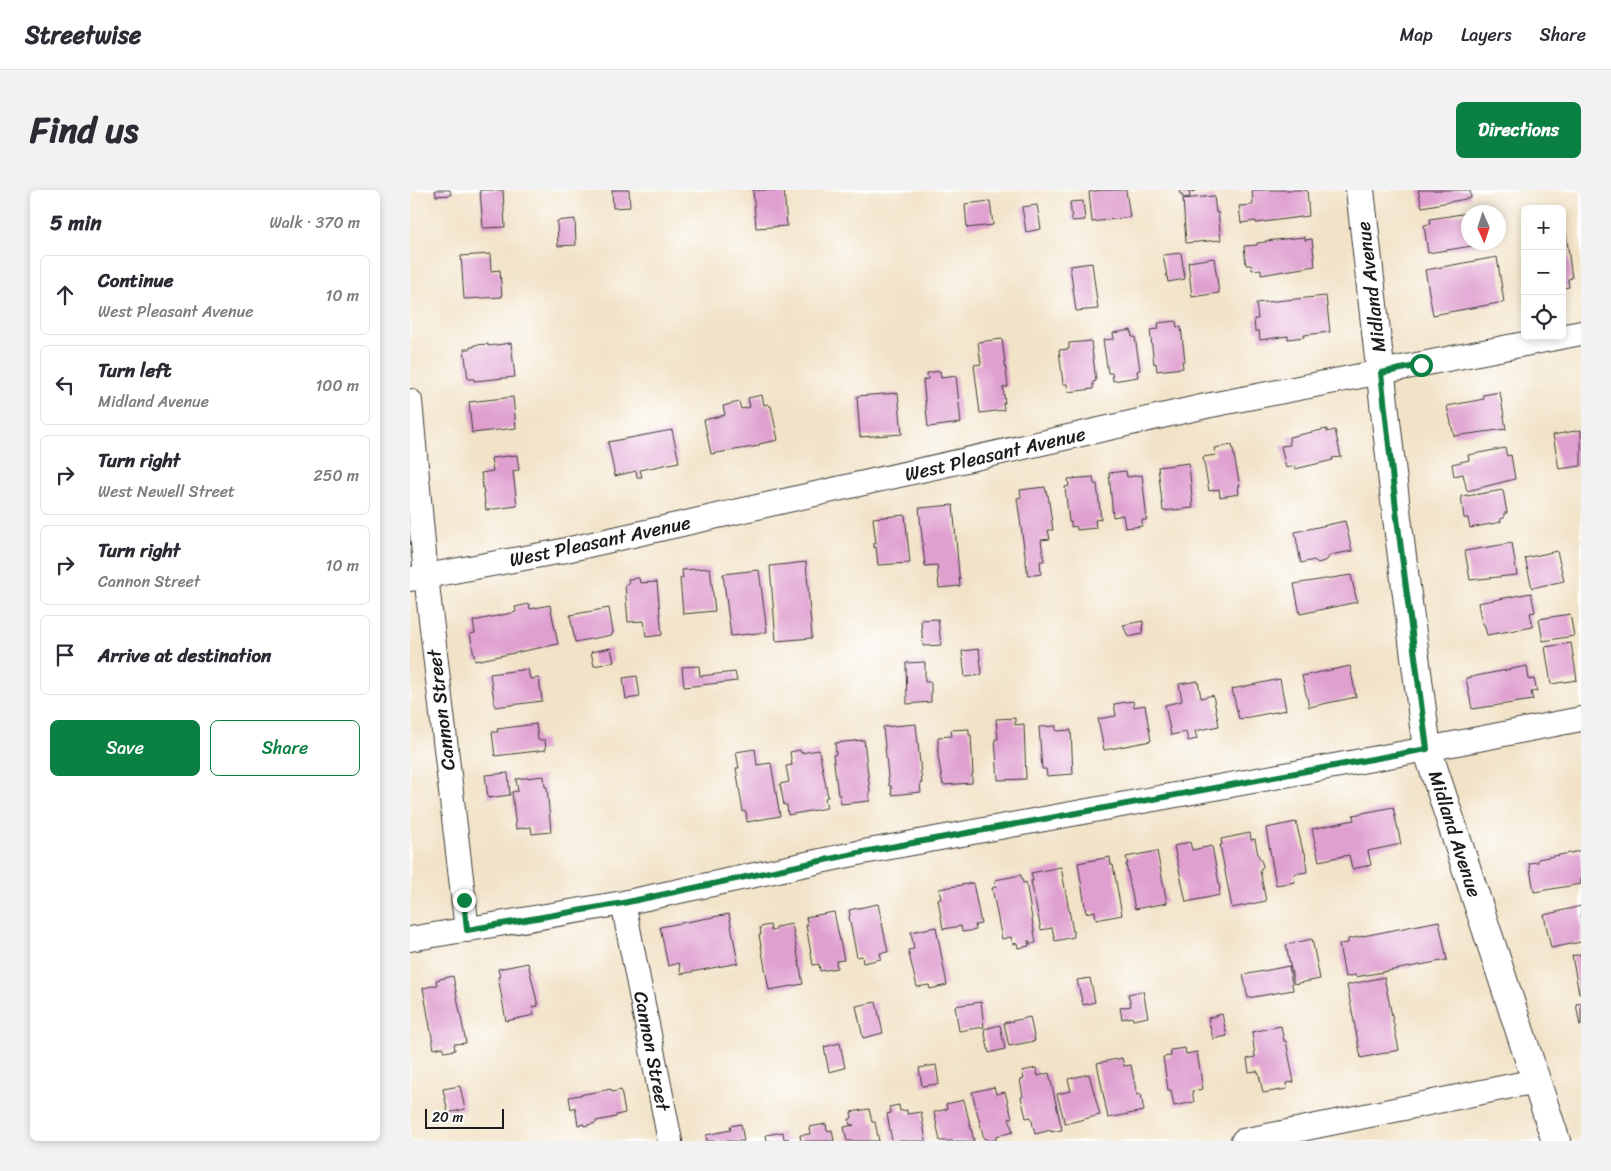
<!DOCTYPE html>
<html lang="en">
<head>
<meta charset="utf-8">
<style>
	:root { --surface:#fff; --page:#f2f2f3; --text:#2b2b33; --muted:#7c7c81; --line:#e1e1e2; --accent:#0b8043 }
	body { margin:0; font-family:Sriracha,sans-serif; background:var(--page); color:var(--text) }
	.controls { position:absolute; right:15px; top:15px; display:grid; overflow:hidden; border-radius:8px; box-shadow:0 2px 8px #0003 }
	.controls button { width:45px; height:45px; display:grid; place-items:center; padding:0; border:0; border-bottom:1px solid var(--line); background:var(--surface); color:var(--text); font:25px sans-serif }
	.compass { position:absolute; left:1051px; top:15px; width:45px; height:45px; border-radius:50%; background:var(--surface); box-shadow:0 2px 8px #0003; rotate:177deg }
	.scale { position:absolute; left:15px; bottom:12px; width:79px; box-sizing:border-box; padding-left:5px; border:2px solid #1c1c1c; border-top:0; font-size:14px; line-height:18px; white-space:nowrap; color:#1c1c1c; -webkit-text-stroke:4px #fff; paint-order:stroke }
	.stop { position:absolute; width:15px; height:15px; margin:-11px; border:4px solid #0b8043; border-radius:50%; background:#fff }
	.stop.end { background:#0b8043; border-color:#fff; box-shadow:0 1px 5px #0008 }
	.list { margin:0; padding:0; list-style:none }
	h2 { display:flex; justify-content:space-between; align-items:center; height:65px; margin:0; padding:0 20px; font-size:21px }
	h2 small { font-size:16px; font-weight:400; color:var(--muted) }
	.list li { display:grid; grid-template-columns:32px 1fr auto; gap:15px; align-items:center; box-sizing:border-box; height:80px; margin:0 10px 10px; padding:0 10px; border:1px solid var(--line); border-radius:8px }
	.list b { display:block; font-size:19px; white-space:nowrap }
	.list p { margin:0; font-size:16px; white-space:nowrap; color:var(--muted) }
	.list em { font-size:16px; font-style:normal; color:var(--muted) }
	.actions { display:flex; gap:10px; padding:15px 20px }
	.actions a { flex:1; padding:11px 0; border:1px solid var(--accent); border-radius:8px; text-align:center; font-size:18px; color:var(--accent) }
	.actions .main { background:var(--accent); color:#fff }
	.icon { flex:none; width:28px; height:28px; fill:none; stroke:currentColor; stroke-width:2; stroke-linecap:round; stroke-linejoin:round }
	.map { position:relative; flex:none; width:1171px; height:951px; overflow:hidden; border-radius:8px }
	header { display:flex; align-items:center; gap:30px; box-sizing:border-box; height:70px; padding:0 25px; background:var(--surface); border-bottom:1px solid var(--line) }
	header strong { font-size:24px }
	nav { display:flex; gap:28px; margin-inline-start:auto; font-size:18px }
	.intro { display:flex; align-items:center; justify-content:space-between; box-sizing:border-box; height:120px; padding:0 30px }
	h1 { margin:0; font-size:35px }
	.button { padding:12px 22px; border-radius:8px; background:var(--accent); color:#fff; font-size:18px; font-weight:700 }
	main { display:flex; gap:30px; padding:0 30px }
	aside { flex:1; background:var(--surface); border-radius:8px; box-shadow:0 2px 8px #0003 }
	.map>svg:first-child { display:block }
	.building { fill:#df9fcf }
	.lines { fill:none; stroke-linecap:round; stroke-linejoin:round }
	.street-casing { stroke:#3c3a36; stroke-width:26 }
	.secondary-casing { stroke:#3c3a36; stroke-width:30 }
	.street { stroke:#fff; stroke-width:24 }
	.secondary { stroke:#fff; stroke-width:28 }
	.route { stroke:#0b8043; stroke-width:6 }
	.labels { text-anchor:middle; dominant-baseline:central; stroke-width:4; stroke-linejoin:round; paint-order:stroke }
	.street-label { font-size:19px; fill:#1c1c1c; stroke:#fff }
</style>
</head>
<body>
<header>
<strong>Streetwise</strong>
<nav><a>Map</a><a>Layers</a><a>Share</a></nav>
</header>
<div class="intro"><h1>Find us</h1><a class="button">Directions</a></div>
<main>
<aside>
<h2>5 min<small>Walk · 370 m</small></h2>
<ul class="list">
<li><svg class="icon" aria-label="ahead" viewBox="0 0 24 24"><path d="M12 20V5M6 11l6-6 6 6"/></svg><div><b>Continue</b><p>West Pleasant Avenue</p></div><em>10 m</em></li>
<li><svg class="icon" aria-label="left" viewBox="0 0 24 24"><path d="M17 20v-9H6M10 6l-5 5 5 5"/></svg><div><b>Turn left</b><p>Midland Avenue</p></div><em>100 m</em></li>
<li><svg class="icon" aria-label="right" viewBox="0 0 24 24"><path d="M7 20v-9h11M14 6l5 5-5 5"/></svg><div><b>Turn right</b><p>West Newell Street</p></div><em>250 m</em></li>
<li><svg class="icon" aria-label="right" viewBox="0 0 24 24"><path d="M7 20v-9h11M14 6l5 5-5 5"/></svg><div><b>Turn right</b><p>Cannon Street</p></div><em>10 m</em></li>
<li><svg class="icon" aria-label="arrive" viewBox="0 0 24 24"><path d="M6 21V4h12l-3 4 3 4H6"/></svg><div><b>Arrive at destination</b></div></li>
</ul>
<div class="actions"><a class="main">Save</a><a>Share</a></div>
</aside>
<div class="map">
<svg width="1171" height="951" viewBox="0 0 1171 951">
	<rect width="100%" height="100%" fill="#fff"/>
	<filter id="ink" filterUnits="userSpaceOnUse"><feTurbulence type="fractalNoise" baseFrequency=".02" numOctaves="2"/><feDisplacementMap in="SourceGraphic" scale="10" xChannelSelector="R" yChannelSelector="G"/><feConvolveMatrix kernelMatrix="1 2 1 2 8 2 1 2 1" color-interpolation-filters="sRGB"/></filter>
	<filter id="wash" filterUnits="userSpaceOnUse"><feTurbulence type="fractalNoise" baseFrequency=".0096" numOctaves="4" result="noise"/><feDisplacementMap in="SourceGraphic" scale="20" xChannelSelector="R" yChannelSelector="G"/><feGaussianBlur stdDeviation="1.12" result="paint"/><feColorMatrix in="noise" values="0 0 0 0 0 0 0 0 0 0 0 0 0 0 0 0 0 1.4 0 .05"/><feComposite in="paint" operator="in"/></filter>
	<g filter="url(#wash)">
		<rect width="100%" height="100%" fill="#f2e3c8"/>
		<g id="blocks">
			<path class="building" d="M25 0H40L41 5 26 6Z
				M70 0H93L95 37 73 38Z
				M202 0H219L220 17 203 18Z
				M343 0H374L377 36 346 38Z
				M692 0H716L720 27 682 32 679 2Z
				M769 0H786V1L779 2 780 7 773 8 772 4H770Z
				M842 0H897L899 26 846 33V31L831 33 829 16 843 15Z
				M1008 0H1060L1061 8 1012 17Z
				M804 6 806 23 808 22 811 50 776 53 773 9Z
				M580 11 583 35 557 38 555 14Z
				M673 11 675 30 662 31 660 12Z
				M627 15 631 39 616 42 612 17Z
				M1058 23V52H1069V55L1018 63 1014 35 1021 34 1020 29Z
				M165 29 166 55 148 56 147 31Z
				M1156 43 1162 88 1158 89 1159 97 1152 98V44Z
				M895 47V50L902 49 905 76 851 85V79L842 80 841 75H836L834 56 847 55V53L856 52 855 51Z
				M771 63 775 89 758 92 753 65Z
				M80 64 81 81 90 80 92 107 54 109 51 66Z
				M1087 67 1094 112 1023 125 1015 80Z
				M804 68 809 103 782 107 778 72Z
				M682 73 688 119 666 121 660 76Z
				M916 106 920 142 894 145V147L878 149V146L850 150 849 141H845L844 129H848L846 113Z
				M766 131 767 137H771L775 171H772L773 178 747 181 746 173 744 174 740 140 749 139 748 133Z
				M721 140 722 147H725L730 180 727 181 728 187 703 191 702 183H698L693 150 704 149 703 143Z
				M592 149 598 197H593L595 213H593L594 220 570 223 564 175 571 174 568 152Z
				M681 151 686 191 683 192V199L658 202 657 194H653L649 160 659 159V153Z
				M101 153 105 187 64 191V189H58L54 159H60V157H64V155L78 154V156Z
				M530 181 531 188 546 186 551 233 518 237 513 190 518 189 517 183Z
				M1090 202 1096 239 1044 246 1037 216 1074 209 1073 205Z
				M488 203 492 244 450 247 447 206Z
				M352 205 354 215 358 214 359 216H361L368 250 349 254V256L301 264 294 230 315 225 313 216 329 212 331 219 340 217 338 208Z
				M103 207 106 238 62 243 59 212Z
				M917 239V242L925 240 931 267 922 268 923 270 885 279V276L876 278 871 256 880 255 879 247Z
				M262 240 269 272 230 280 232 287H227L226 281 205 286 198 252Z
				M1171 240V276L1149 279 1143 245Z
				M822 255 830 296H828L829 304 810 307 809 299 799 301 793 267 806 265 804 258Z
				M1095 258 1097 266 1101 265 1105 289 1057 301 1053 284 1044 286 1042 274 1059 270 1058 265Z
				M107 265 109 280 103 281 107 316 76 320 71 283 83 281 81 268Z
				M779 273 783 318 753 321 748 277Z
				M716 281 717 287 732 285 737 330H732V336L715 338 713 325 703 327 699 283Z
				M683 287 684 294H687L691 329 685 330 686 338 667 340 666 336 661 337V332H659L655 297 659 296 658 289Z
				M635 297 637 305H638L643 340H638L640 349 631 350 634 371H630L631 384 618 386 607 308 611 307 610 300Z
				M1093 300 1097 323H1094V328L1090 329 1091 332 1060 338 1058 328H1054L1051 306 1058 305V306Z
				M543 315 550 396 529 398 527 375 515 376 509 318Z
				M495 325 500 373 468 375 466 357 464 358V353H466L463 328Z
				M935 331 942 361 920 365 917 370 908 373 904 370 891 373 885 342Z
				M1102 353 1107 385 1060 390 1055 361Z
				M1147 361 1154 391 1122 398 1115 368Z
				M396 372 402 448 366 451 360 376Z
				M300 378 305 421 273 424 270 388H273L272 380Z
				M349 380 357 442 321 446 313 384Z
				M941 385 947 412 890 424 884 394Z
				M229 388 230 393 247 392 252 445 236 447 234 431 218 432 215 395 219 394 218 389Z
				M1121 403 1125 422 1120 423 1123 437 1077 445 1074 434H1072L1068 413Z
				M119 414 120 419 140 415 148 454 65 471 60 444 65 443 63 431 106 422 105 417Z
				M199 418 203 442 202 445 165 452 160 425Z
				M1160 424 1164 446 1133 451 1129 429Z
				M528 429 531 455 513 456 511 430Z
				M733 431 732 444 718 447 713 435Z
				M1161 453 1167 490 1141 494 1135 457Z
				M201 458 204 472 184 476 181 462Z
				M569 459 572 485 555 487 552 461Z
				M515 472V492H521V512L497 514 496 473Z
				M289 476 290 486 325 482 327 491 274 497 272 477Z
				M940 476 946 507 899 517 892 486Z
				M1117 476 1119 490 1124 489 1127 501 1121 502 1123 510 1062 519 1056 488Z
				M118 479 120 489 129 488 132 511 85 517 80 484Z
				M227 486 230 507 216 509 213 488Z
				M870 489 876 520 829 529 822 499Z
				M788 491 791 508 803 505 809 536 785 541 787 549 778 551 776 542 761 545 755 515 772 511 769 494Z
				M723 511 724 517 735 515 741 551 694 560 688 529 706 526 704 514Z
				M605 528V535L614 534 616 589 588 590 585 549H588L586 529Z
				M126 534 128 550H135L136 560 85 566 82 542H88L87 539Z
				M506 534 512 593H510L511 602 482 605 481 596H479L473 537Z
				M646 536V541L661 540 663 584 637 586 636 579H632L629 537Z
				M559 539V545H561L563 584H562V593L533 595 528 566V547L542 546 541 540Z
				M454 550 460 602H459L460 611 431 614 430 605H428L423 565 426 564 425 553Z
				M345 559 347 575 361 573 370 626 337 632 336 622H333L326 578H329L326 562Z
				M390 560 391 563 409 560 418 607 415 608 417 618 378 625 377 615H374L370 594 379 592 376 576 382 575 380 562Z
				M98 583 100 605 78 608 75 585Z
				M134 586 135 597H137L141 642 122 644 121 637 106 639 102 602 108 601 106 589Z
				M983 617 991 654 958 661 961 675 942 679 939 665 909 671 902 639 944 630 943 625Z
				M886 632 893 661 895 662 897 682 884 684 885 692 866 695 856 638Z
				M840 643 841 650 845 649 848 665 851 670 853 676 850 681 856 711 822 718 810 655H812L811 649Z
				M780 652 782 660 802 656 810 699 809 700 810 705 776 712 764 656Z
				M747 661 757 713 725 719 716 674H718L716 667Z
				M1171 661V694L1124 702 1119 673 1128 672V669Z
				M700 667 701 675H703L712 725 686 730 685 721 676 723 668 673Z
				M651 677 664 747 645 751 642 738 631 740 621 691H623L621 683Z
				M611 685 613 693 616 692 626 753 620 754V751H618L619 756 608 758 607 753 603 754 601 747 592 749 582 698 586 697 585 690Z
				M563 693 571 734 565 735 566 740 552 742 551 736 533 739 528 709H531L529 699Z
				M468 714 478 762 470 763 471 769 453 773 452 766 447 767 439 727 440 726 439 720Z
				M1171 716V752L1141 758 1134 725Z
				M424 722 434 770 426 771 427 778 410 781 409 774 403 775 396 735H398L396 727Z
				M319 724 328 773 271 784 269 773 258 776 250 737Z
				M1029 731 1037 770 946 787 945 785 935 787 929 754 938 753V749Z
				M382 734 393 794 359 800 349 745H351L350 737 360 735 361 741 366 740V737Z
				M526 737 537 795 520 799 519 795 507 797 498 760 504 759 501 742Z
				M902 749 910 789 884 794 876 755Z
				M1171 764V802L1169 803 1162 766Z
				M118 773 128 816 122 817 124 825 96 831 88 787H90L88 779Z
				M879 776 883 800 838 808 833 785Z
				M43 786 56 853 44 854 45 860 34 862 33 857 24 859 13 798 27 795 26 790Z
				M974 787 989 860 951 868 937 795Z
				M680 788 685 812 673 815 667 790Z
				M733 801 738 827 723 830 722 827 712 829 710 818 721 816 718 804Z
				M466 812 473 843 453 848 446 816Z
				M571 812 574 837 549 841 545 816Z
				M1171 813V835L1170 836 1166 814Z
				M812 824 817 846 803 849 798 828Z
				M620 827 625 851 599 856 594 833Z
				M590 835 595 859 579 863 574 839Z
				M871 836 874 851H876L884 892 876 893 877 899 853 903 849 884 847 881 839 882 837 869 845 867 842 842Z
				M430 853 435 878 419 882 414 857Z
				M775 858 776 864 787 862 793 899 782 901 784 912 764 916 761 900H758L753 867 761 866 760 860Z
				M712 868 714 876 721 875 727 905 731 904 734 921 698 928 687 873Z
				M526 875 529 894 512 896 509 878Z
				M626 878 628 886 639 883 652 940 641 942V940L625 944 621 927 616 928 611 907 613 906 610 890 614 889 612 881Z
				M679 884 690 925 655 934 647 904 661 901 658 889Z
				M50 896 55 919 38 923 33 899Z
				M584 897 586 904 595 902 602 928H599L603 942 586 946V950L577 951 576 948 574 949 562 902Z
				M201 899 202 902 211 900 215 923 206 925V927L186 931V933L174 936V934L168 935 165 917 161 919 159 907Z
				M554 910 564 951H530L524 922 537 919 536 914Z
				M489 915 490 921 497 920V924L511 922 516 951H482L477 924 481 923 479 917Z
				M459 919 462 932H465L469 951H437L434 937 444 935H440L439 929 442 928 441 922Z
				M331 934 334 951H297L296 945 321 940 320 936Z
				M416 934 417 941 422 940 424 951H391L390 945 400 944 399 937Z
				M373 942 374 949 378 948 379 951H357L356 945Z"/>
		</g>
	</g>
	<g filter="url(#ink)">
		<use href="#blocks" fill-opacity="0" stroke="#3c3a36" stroke-width="1"/>
		<g class="lines">
			<g class="street-casing">
				<path id="street" d="M0 211 16 386 57 740
					M0 389 147 362 796 216 1171 143
					M213 713 260 951
					M0 749 213 713 448 663 1017 559 1171 529
					M833 951 1126 891"/>
			</g>
			<g class="secondary-casing">
				<path id="secondary" d="M950 0 987 328 1017 559 1146 951"/>
			</g>
			<use href="#street" class="street"/>
			<use href="#secondary" class="secondary"/>
		</g>
	</g>
	<g class="lines" filter="url(#ink)">
		<path class="route" d="M54 710 57 740 213 713 448 663 1017 559 987 328 971 183 1011 175"/>
	</g>
	<g class="labels">
		<g class="street-label">
			<text transform="translate(961 97) rotate(-97)">Midland Avenue</text>
			<text transform="translate(585 264) rotate(-13)">West Pleasant Avenue</text>
			<text transform="translate(190 351) rotate(-12)">West Pleasant Avenue</text>
			<text transform="translate(31 520) rotate(-97)">Cannon Street</text>
			<text transform="translate(1045 644) rotate(72)">Midland Avenue</text>
			<text transform="translate(242 861) rotate(79)">Cannon Street</text>
		</g>
	</g>
</svg>
<div class="controls">
<button>+</button>
<button>−</button>
<button><svg class="icon" aria-label="locate" viewBox="0 0 24 24"><circle cx="12" cy="12" r="6"/><path d="M12 2v4M12 18v4M2 12h4M18 12h4"/></svg></button>
</div>
<svg class="compass" viewBox="-18 -18 36 36"><path d="M0-13l5 13h-10z" fill="#e53935"/><path d="M0 13l5-13h-10z" fill="#7c7c81"/></svg>
<div class="scale">20 m</div>
<div class="stop" style="left:1011px;top:175px"></div>
<div class="stop end" style="left:54px;top:710px"></div>
</div>
</main>
</body>
</html>
